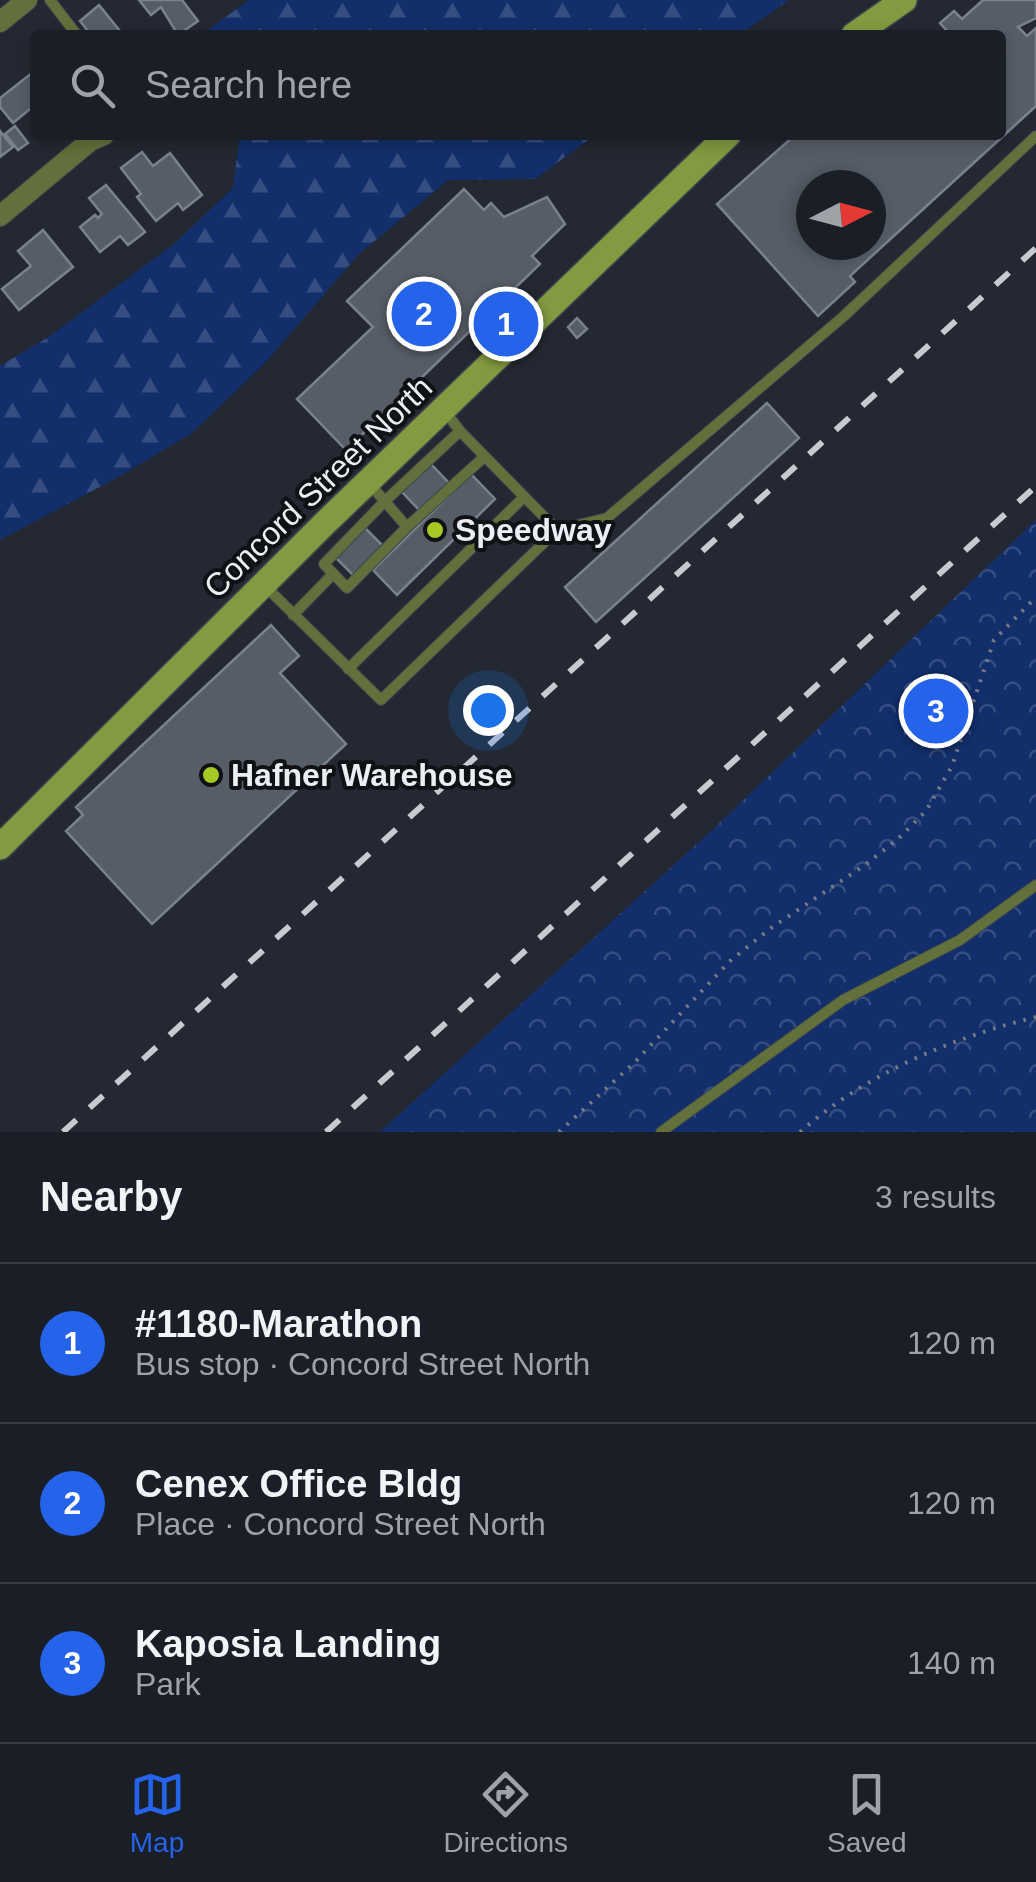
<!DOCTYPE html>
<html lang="en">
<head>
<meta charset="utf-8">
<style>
	:root { --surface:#1a1e26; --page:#272b32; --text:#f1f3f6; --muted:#9fa2a7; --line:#383c43; --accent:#2563eb }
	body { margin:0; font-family:Helvetica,sans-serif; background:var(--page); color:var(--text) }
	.compass { position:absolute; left:796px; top:170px; width:90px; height:90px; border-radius:50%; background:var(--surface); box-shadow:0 5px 15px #0003; rotate:84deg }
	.you { position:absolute; left:488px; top:710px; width:35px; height:35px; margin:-25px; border:8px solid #fff; border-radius:50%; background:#1a73e8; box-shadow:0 0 0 15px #1a73e833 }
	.badge { display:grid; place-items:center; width:65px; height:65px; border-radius:50%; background:var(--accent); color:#fff; font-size:32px; font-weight:700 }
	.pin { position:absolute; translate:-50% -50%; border:5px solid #fff; box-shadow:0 2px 10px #0006 }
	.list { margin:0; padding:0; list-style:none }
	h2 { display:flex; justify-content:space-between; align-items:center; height:130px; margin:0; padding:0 40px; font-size:42px }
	h2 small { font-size:32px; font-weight:400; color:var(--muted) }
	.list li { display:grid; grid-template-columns:65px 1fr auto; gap:30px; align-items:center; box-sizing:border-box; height:160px; padding:0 40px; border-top:2px solid var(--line) }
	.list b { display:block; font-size:38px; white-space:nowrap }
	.list p { margin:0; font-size:32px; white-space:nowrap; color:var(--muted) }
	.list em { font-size:32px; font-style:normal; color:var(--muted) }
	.icon { flex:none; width:55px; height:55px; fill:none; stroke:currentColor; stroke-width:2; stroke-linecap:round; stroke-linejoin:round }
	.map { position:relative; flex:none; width:1036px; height:1132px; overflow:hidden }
	.search { position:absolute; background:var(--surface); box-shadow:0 5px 15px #0003; left:30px; right:30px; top:30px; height:110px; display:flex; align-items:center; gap:25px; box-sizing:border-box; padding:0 35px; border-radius:10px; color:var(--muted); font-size:38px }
	.sheet { height:610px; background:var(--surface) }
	nav { display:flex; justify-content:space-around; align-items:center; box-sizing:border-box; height:140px; border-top:2px solid var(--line); background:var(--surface); font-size:28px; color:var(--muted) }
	nav a { display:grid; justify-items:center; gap:5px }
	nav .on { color:var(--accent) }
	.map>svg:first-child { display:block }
	.forest { fill:url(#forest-firs) }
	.park { fill:url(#park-crowns) }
	.building { fill:#575d67; stroke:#7b818d; stroke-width:2.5; fill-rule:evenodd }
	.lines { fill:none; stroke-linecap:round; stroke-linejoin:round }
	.service-casing { stroke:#3f444d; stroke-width:12 }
	.minor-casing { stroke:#3f444d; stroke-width:22 }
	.secondary-casing { stroke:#3f444d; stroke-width:28 }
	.path { stroke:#787c85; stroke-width:4; stroke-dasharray:2.5 8; stroke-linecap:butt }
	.service { stroke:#62713b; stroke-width:10 }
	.minor { stroke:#62713b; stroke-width:20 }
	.secondary { stroke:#839a40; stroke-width:25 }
	.rail { stroke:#c7cad1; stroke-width:6; stroke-dasharray:18 18; stroke-linecap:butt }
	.poi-dot { fill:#a5c822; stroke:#0f1115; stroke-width:4 }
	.labels { text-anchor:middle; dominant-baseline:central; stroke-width:8; stroke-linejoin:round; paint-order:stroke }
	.street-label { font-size:32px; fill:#ebeef4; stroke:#0f1115 }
	.poi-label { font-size:32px; font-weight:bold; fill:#ebeef4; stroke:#0f1115; text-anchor:start }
</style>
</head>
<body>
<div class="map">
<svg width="1036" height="1132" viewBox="0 0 1036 1132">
	<defs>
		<pattern id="forest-firs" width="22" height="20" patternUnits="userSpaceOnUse" patternTransform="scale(2.5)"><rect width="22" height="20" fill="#122f6b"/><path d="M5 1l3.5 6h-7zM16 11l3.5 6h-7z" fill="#354d81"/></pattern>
		<pattern id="park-crowns" width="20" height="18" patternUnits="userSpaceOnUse" patternTransform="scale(2.5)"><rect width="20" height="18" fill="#122f6b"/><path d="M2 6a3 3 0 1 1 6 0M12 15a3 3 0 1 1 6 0" fill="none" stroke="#354d81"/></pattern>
	</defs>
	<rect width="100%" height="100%" fill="#232832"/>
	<path class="forest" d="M249 0H789L739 35H201Z
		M240 135H595L535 179 448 180 358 255 264 364 192 433 122 475 0 540V366L50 336 174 244 233 188Z"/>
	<path class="park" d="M1036 520V1132H380L709 833Z"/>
	<path class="building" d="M139 0H182L198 21 178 35 161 7 151 15Z
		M983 0H1036V18L1018 27 1027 36 1036 28V106L850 276 855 282 818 316 717 204 795 135H1001V35H945L948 32 940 23 954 11 962 19ZM811 185H871V245H811Z
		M99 5 120 31 114 35H91L80 21Z
		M32 73 35 105 13 123 0 107V98Z
		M15 126 28 143 18 150 5 134Z
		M0 131 13 147 0 157Z
		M142 152 153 166 170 153 202 195 183 210 178 203 156 221 137 197 141 194 121 168Z
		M106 185 145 232 128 245 120 236 100 252 80 227 95 215 98 218 102 214 89 198Z
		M464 189 484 210 491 203 504 217 547 197 565 224 532 256 540 264 346 450 297 399 373 327 347 301Z
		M43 230 73 267 19 310 2 289 31 266 18 251Z
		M577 318 587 329 577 338 568 327Z
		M767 403 799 438 596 622 565 587Z
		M430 463 449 483 420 511 401 491Z
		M471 474 495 499 397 595 373 570Z
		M364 527 384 547 354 576 334 556Z
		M271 625 299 656 280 673 346 744 152 924 66 831 83 815 76 807Z"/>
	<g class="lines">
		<g class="service-casing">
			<path id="service" d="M50 0 77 35
				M444 410 460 431 557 530 607 518 844 316 1036 136
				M369 483 407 527 484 457
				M407 527 347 588 324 564 385 501 460 431
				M264 585 381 700 557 530
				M293 615 333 574
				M348 669 524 497
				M661 1132 843 1000 960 940 1036 885"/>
		</g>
		<g class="minor-casing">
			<path id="minor" d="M0 22 27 0
				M0 216 90 141 104 135"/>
		</g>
		<g class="secondary-casing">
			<path id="secondary" d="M854 35 904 0
				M0 847 324 524 728 135"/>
		</g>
		<path class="path" d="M559 1132 635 1062 730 961 771 928 865 865 898 839 926 811 952 766 994 640 1036 597
			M800 1132C867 1073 951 1038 1036 1017"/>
		<use href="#service" class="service"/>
		<use href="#minor" class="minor"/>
		<use href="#secondary" class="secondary"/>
		<path class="rail" d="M63 1132 1036 248
			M326 1132 1036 486"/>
	</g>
	<g class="poi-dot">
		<circle cx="435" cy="530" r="10"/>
		<circle cx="211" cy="775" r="10"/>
	</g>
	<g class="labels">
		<g class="street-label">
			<text transform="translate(318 487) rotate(-44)">Concord Street North</text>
		</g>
		<g class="poi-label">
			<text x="455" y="530">Speedway</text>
			<text x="231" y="775">Hafner Warehouse</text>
		</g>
	</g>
</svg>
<svg class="compass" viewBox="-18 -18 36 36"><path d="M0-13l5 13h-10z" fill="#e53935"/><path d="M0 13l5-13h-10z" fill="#9fa2a7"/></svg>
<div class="you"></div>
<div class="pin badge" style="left:506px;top:324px">1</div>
<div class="pin badge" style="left:424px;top:314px">2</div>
<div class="pin badge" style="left:936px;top:711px">3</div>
<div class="search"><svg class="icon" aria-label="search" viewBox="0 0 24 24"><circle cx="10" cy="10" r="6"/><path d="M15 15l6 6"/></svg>Search here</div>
</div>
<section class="sheet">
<h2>Nearby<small>3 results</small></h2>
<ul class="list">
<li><span class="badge">1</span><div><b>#1180-Marathon</b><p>Bus stop · Concord Street North</p></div><em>120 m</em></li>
<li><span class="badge">2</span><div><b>Cenex Office Bldg</b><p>Place · Concord Street North</p></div><em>120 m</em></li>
<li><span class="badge">3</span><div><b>Kaposia Landing</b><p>Park</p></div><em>140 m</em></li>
</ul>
</section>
<nav>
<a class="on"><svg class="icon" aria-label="map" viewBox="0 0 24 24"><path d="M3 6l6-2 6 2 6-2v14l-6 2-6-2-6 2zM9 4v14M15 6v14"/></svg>Map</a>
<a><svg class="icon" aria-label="directions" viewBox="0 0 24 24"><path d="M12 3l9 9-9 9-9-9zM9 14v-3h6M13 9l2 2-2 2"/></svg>Directions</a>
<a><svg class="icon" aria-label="saved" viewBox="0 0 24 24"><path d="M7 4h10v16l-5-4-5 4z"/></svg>Saved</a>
</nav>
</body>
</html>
